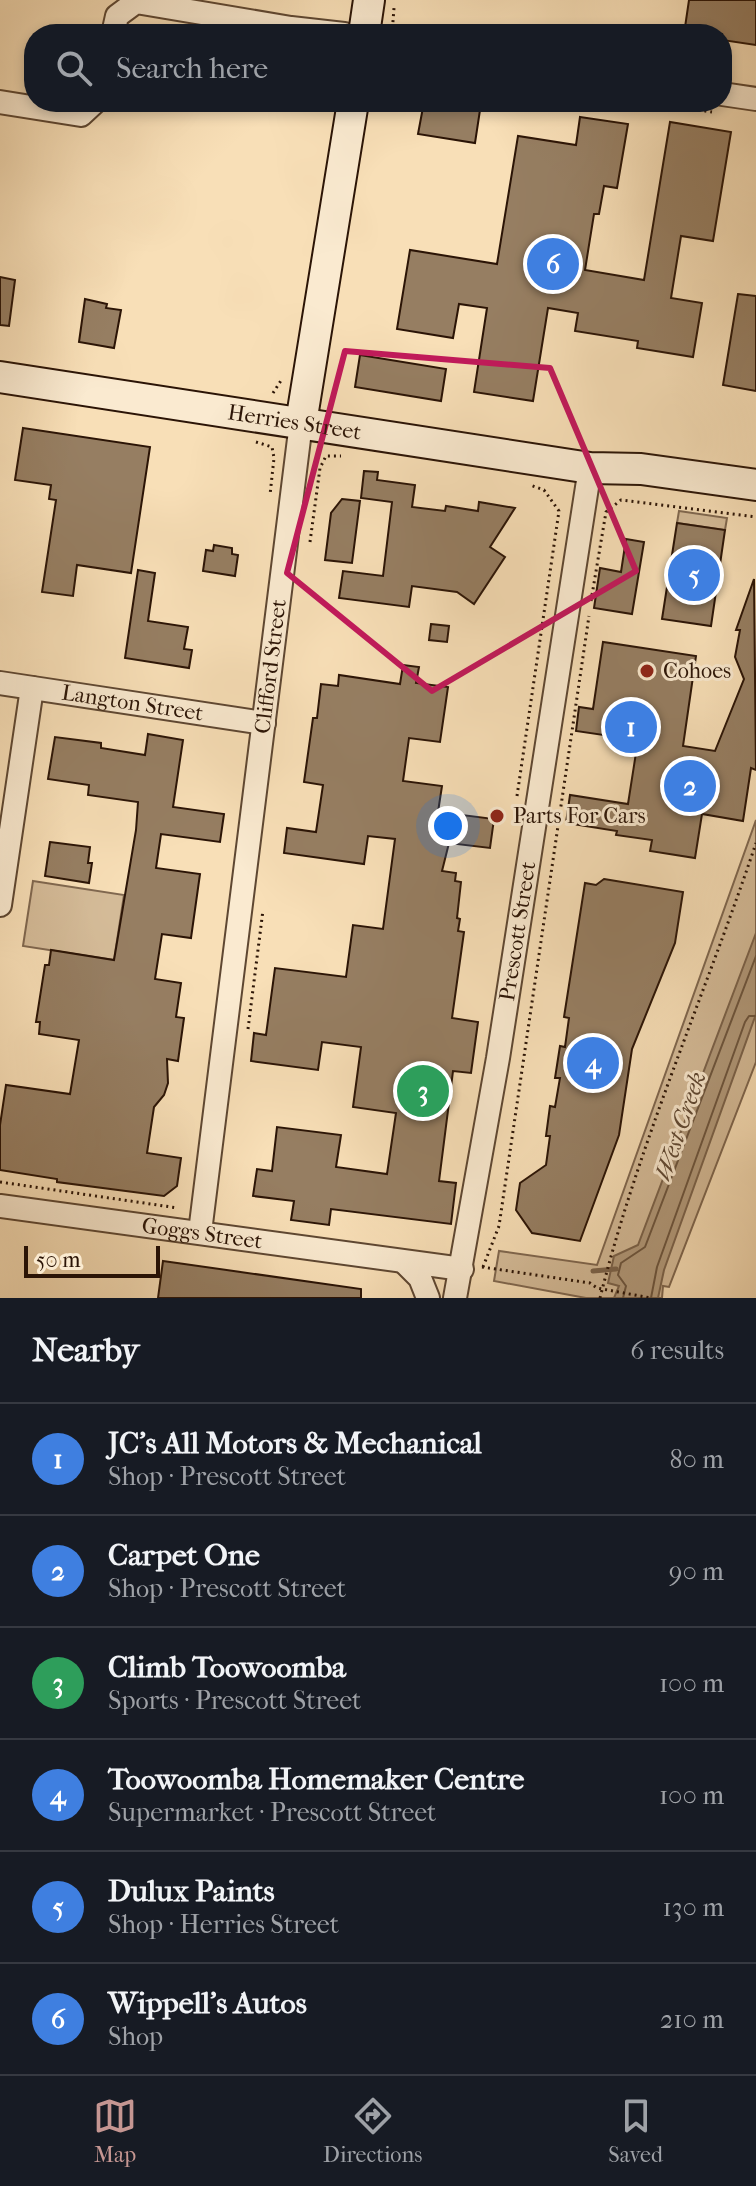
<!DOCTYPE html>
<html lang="en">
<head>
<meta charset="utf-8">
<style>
	:root { --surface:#171b24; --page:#242831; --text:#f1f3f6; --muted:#9ea1a6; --line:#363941; --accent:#c59692 }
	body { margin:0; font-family:"IM FELL French Canon",serif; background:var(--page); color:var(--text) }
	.scale { position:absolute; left:24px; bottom:20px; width:136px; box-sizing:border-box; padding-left:8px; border:4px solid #2b1406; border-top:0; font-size:22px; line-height:28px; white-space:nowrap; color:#2b1406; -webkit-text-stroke:6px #faead0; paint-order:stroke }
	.you { position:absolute; left:448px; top:826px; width:28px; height:28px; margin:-20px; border:6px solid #fff; border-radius:50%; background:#1a73e8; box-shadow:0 0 0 12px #1a73e833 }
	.badge { display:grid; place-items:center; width:52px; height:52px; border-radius:50%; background:var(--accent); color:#fff; font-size:26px; font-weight:700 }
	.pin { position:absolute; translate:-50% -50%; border:4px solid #fff; box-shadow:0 2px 8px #0006 }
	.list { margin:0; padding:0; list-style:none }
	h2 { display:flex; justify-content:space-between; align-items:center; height:104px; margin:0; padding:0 32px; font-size:34px }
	h2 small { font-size:26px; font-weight:400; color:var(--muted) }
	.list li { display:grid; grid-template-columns:52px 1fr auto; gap:24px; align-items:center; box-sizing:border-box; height:112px; padding:0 32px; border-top:2px solid var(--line) }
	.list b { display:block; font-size:30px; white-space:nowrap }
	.list p { margin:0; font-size:26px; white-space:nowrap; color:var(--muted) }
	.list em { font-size:26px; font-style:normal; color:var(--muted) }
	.icon { flex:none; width:44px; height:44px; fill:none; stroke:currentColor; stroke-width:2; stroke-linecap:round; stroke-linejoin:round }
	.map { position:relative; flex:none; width:756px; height:1298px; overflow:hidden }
	.search { position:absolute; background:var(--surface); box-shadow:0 4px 12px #0003; left:24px; right:24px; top:24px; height:88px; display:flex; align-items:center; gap:20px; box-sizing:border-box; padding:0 28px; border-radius:32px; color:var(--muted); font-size:30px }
	.sheet { height:776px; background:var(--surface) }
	nav { display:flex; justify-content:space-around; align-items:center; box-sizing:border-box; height:112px; border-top:2px solid var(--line); background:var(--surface); font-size:22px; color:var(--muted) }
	nav a { display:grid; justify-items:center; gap:4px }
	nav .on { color:var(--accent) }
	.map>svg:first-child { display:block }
	.green { fill:#d5bc99; stroke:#806850; stroke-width:2 }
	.water { fill:#b29a7b; stroke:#7c644c; stroke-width:2 }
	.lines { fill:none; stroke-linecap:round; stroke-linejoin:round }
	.shore { stroke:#6e5740; stroke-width:2 }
	.stream { stroke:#7c644c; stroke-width:5 }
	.building { fill:#967e62; stroke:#2b1406; stroke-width:2 }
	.minor-casing { stroke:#5e4732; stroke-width:26 }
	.secondary-casing { stroke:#2b1406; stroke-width:34 }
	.path { stroke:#2b1406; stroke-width:3; stroke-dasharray:2 4; stroke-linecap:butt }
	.minor { stroke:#faead0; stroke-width:22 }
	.secondary { stroke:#faead0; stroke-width:30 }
	.marked { fill:none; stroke:#c2185b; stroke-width:6; stroke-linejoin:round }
	.poi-dot { fill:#8f2418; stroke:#faead0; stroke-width:3 }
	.labels { text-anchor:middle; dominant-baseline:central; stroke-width:6; stroke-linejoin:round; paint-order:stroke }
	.street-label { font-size:22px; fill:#2b1406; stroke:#faead0 }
	.poi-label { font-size:22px; fill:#2b1406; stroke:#faead0; text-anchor:start }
	.water-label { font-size:24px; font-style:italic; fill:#614a35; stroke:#faead0 }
</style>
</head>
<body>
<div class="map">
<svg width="756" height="1298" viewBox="0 0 756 1298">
	<rect width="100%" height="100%" fill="#f8dfb7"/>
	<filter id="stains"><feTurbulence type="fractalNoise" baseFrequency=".0025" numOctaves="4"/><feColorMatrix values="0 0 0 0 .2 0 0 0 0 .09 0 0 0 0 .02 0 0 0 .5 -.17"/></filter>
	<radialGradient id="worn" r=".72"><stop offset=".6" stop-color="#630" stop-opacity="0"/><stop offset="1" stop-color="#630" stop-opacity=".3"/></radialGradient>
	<path class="green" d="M679 511 727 518 725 530 677 523Z
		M756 820V1062L669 1287 663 1286 662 1298H586L494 1281 499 1251 597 1265Z
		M33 881 124 895 114 960 23 946Z"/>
	<path class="water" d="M756 933V1014L664 1270 658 1298H614L619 1286 608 1283 614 1256 638 1245Z"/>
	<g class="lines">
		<path class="shore" d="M623 1298 626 1286 618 1275 621 1263 645 1247 756 956
			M651 1298 657 1267 745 1022 749 1016H756"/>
		<path class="stream" d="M593 1271 616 1269"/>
	</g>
	<path class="building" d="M689 0H756V45L722 40V34H684Z
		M424 102 480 110 475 143 418 134Z
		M580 117 628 124 617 188 604 186 599 214H594L585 270 644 280 670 122 731 132 713 241 681 236 671 298 702 303 693 357 637 348 638 341 575 331 578 313 548 308 533 401 474 392 487 308 459 304 453 338 397 329 410 250 497 264 518 136 576 145Z
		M0 277 15 280 9 326 0 325Z
		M738 294 756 296V391L723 385Z
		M85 299 107 304 106 308 121 310 114 348 79 342Z
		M360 355 446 369 441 401 355 387Z
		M23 428 150 447 131 573 77 565 73 596 42 592 56 500 49 499 51 485 15 480Z
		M364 471 378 472 377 480 415 485 412 507 445 511 446 506 478 511 479 502 515 508 490 547 505 557 474 604 457 592 412 586 409 607 339 598 343 571 383 576 392 502 361 498Z
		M342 499 360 501 352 563 325 560 331 513Z
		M677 523 725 530 711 626 662 619Z
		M626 539 644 542 632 614 594 608 600 568 621 572Z
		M214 545 232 548V554L238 555 235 576 203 571 206 550 213 551Z
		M138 570 155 573 148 621 188 627 184 649 192 650 189 668 125 658Z
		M754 579 756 770 751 768 743 821 702 814 695 858 650 851 652 840 616 835 617 831 566 823 570 795 628 804 638 740 576 731 579 707 593 709 603 642 696 656 683 746 715 751 744 679 735 657 740 630H736Z
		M431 624 449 626 447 642 429 640Z
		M403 665 419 667 416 683 448 687 440 742 409 738 403 781 442 786 438 812 494 819 490 848 449 843 442 871 456 873 455 881 461 882 457 918 460 919 458 931 464 932 452 1018 478 1022 471 1073 453 1071 439 1181 456 1183 451 1224 331 1209 329 1225 291 1220 294 1201 253 1196 257 1169 272 1171 277 1127 341 1135 336 1167 387 1174 396 1113 353 1107 361 1047 322 1042 318 1070 251 1061 254 1033 266 1035 275 968 346 977 353 925 383 929 395 839 368 836 364 864 284 853 287 828 316 832 323 785 304 782 313 718H317L321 684 338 686 339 675 400 684Z
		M148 734 183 740 173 807 224 814 220 842 161 834 156 868 200 874 191 938 162 934 155 979 181 983 176 1017 184 1018 178 1061 167 1059 168 1083 164 1095 154 1107 147 1153 181 1158 177 1186 164 1196 57 1182V1179L0 1170V1125L6 1085 70 1094 79 1040 39 1034 40 1022H36L45 965H49L51 950 114 960 136 830 138 802 88 795 89 785 48 779 55 737 101 743V748L145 755Z
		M50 842 90 847 88 863H92L89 883 45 876Z
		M604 879 683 892 675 943 632 1049 619 1135 580 1241 532 1233 516 1210 520 1183 546 1165 550 1136H546L550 1106 555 1107 560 1078H555L560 1046 565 1047 569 1018 564 1017 585 883 596 885Z
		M163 1261 361 1289V1298H158Z"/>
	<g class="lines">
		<g class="minor-casing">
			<g id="minor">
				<path d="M113 34 117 16 136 2 291 28 344 34"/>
				<path d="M722 94 756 99"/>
				<path d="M0 102 81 115 95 102"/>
				<path id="s1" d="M0 683 264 723"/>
				<path d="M0 905 32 688"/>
				<path id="s2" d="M0 1206 462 1269"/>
				<path id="s3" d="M200 1232 301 423"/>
				<path d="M404 1262 420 1278 428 1298"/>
				<path id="s4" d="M455 1298 498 1058 590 468"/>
			</g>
		</g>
		<g class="secondary-casing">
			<g id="secondary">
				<path d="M364 34 369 0"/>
				<path id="s5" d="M0 377 590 468 641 469 756 485"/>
				<path d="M301 423 353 102"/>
			</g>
		</g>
		<path class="path" d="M392 34 394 8
			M645 102 712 112
			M273 393 282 379
			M256 442 272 447 274 458 270 495
			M310 542 320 468 326 456H341
			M591 601 606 512 621 500 756 517
			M517 796 559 511 544 490 530 485
			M248 1029 263 910
			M0 1182 178 1208
			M482 1267 590 1283 597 1288 651 1298
			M483 1267 499 1226 589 616
			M600 1298C639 1142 705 995 756 843"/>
		<use href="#minor" class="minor"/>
		<use href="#secondary" class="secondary"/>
	</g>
	<path class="marked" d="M345 351 550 368 636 571 432 691 287 573Z"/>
	<g class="poi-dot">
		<circle cx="647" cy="671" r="8"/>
		<circle cx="497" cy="816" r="8"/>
	</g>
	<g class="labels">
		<g class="street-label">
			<text stroke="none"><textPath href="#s5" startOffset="298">Herries Street</textPath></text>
			<text stroke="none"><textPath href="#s3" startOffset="570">Clifford Street</textPath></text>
			<text stroke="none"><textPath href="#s1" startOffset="134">Langton Street</textPath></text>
			<text stroke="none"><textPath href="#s4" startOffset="372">Prescott Street</textPath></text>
			<text stroke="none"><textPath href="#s2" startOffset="204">Goggs Street</textPath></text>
		</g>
		<g class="poi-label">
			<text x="663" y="671">Cohoes</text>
			<text x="513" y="816">Parts For Cars</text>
		</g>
		<g class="water-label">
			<text transform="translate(680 1126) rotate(-71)">West Creek</text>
		</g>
	</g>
	<rect width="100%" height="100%" filter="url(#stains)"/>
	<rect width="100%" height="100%" fill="url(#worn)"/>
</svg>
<div class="scale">50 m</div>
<div class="you"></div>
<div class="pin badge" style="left:631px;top:727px;background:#3f7fe0">1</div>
<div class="pin badge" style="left:690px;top:786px;background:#3f7fe0">2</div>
<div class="pin badge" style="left:423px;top:1091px;background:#2e9e5b">3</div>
<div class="pin badge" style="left:593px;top:1063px;background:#3f7fe0">4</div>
<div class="pin badge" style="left:694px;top:575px;background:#3f7fe0">5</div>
<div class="pin badge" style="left:553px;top:264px;background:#3f7fe0">6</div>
<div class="search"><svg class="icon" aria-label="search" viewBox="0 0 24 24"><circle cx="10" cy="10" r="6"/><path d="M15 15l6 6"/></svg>Search here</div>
</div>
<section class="sheet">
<h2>Nearby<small>6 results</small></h2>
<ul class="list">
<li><span class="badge" style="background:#3f7fe0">1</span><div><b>JC's All Motors &amp; Mechanical</b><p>Shop · Prescott Street</p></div><em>80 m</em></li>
<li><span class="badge" style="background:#3f7fe0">2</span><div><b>Carpet One</b><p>Shop · Prescott Street</p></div><em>90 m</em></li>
<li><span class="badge" style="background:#2e9e5b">3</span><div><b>Climb Toowoomba</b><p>Sports · Prescott Street</p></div><em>100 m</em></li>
<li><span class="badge" style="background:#3f7fe0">4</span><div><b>Toowoomba Homemaker Centre</b><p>Supermarket · Prescott Street</p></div><em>100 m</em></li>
<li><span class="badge" style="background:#3f7fe0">5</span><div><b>Dulux Paints</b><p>Shop · Herries Street</p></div><em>130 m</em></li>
<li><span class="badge" style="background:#3f7fe0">6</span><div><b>Wippell's Autos</b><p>Shop</p></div><em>210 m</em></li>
</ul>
</section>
<nav>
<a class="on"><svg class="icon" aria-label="map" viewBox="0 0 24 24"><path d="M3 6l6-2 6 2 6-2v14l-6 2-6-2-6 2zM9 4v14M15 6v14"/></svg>Map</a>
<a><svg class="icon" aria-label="directions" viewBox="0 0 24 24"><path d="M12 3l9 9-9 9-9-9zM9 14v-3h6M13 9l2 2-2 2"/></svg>Directions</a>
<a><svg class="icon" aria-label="saved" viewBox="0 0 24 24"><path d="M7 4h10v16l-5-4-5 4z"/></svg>Saved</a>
</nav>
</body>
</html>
